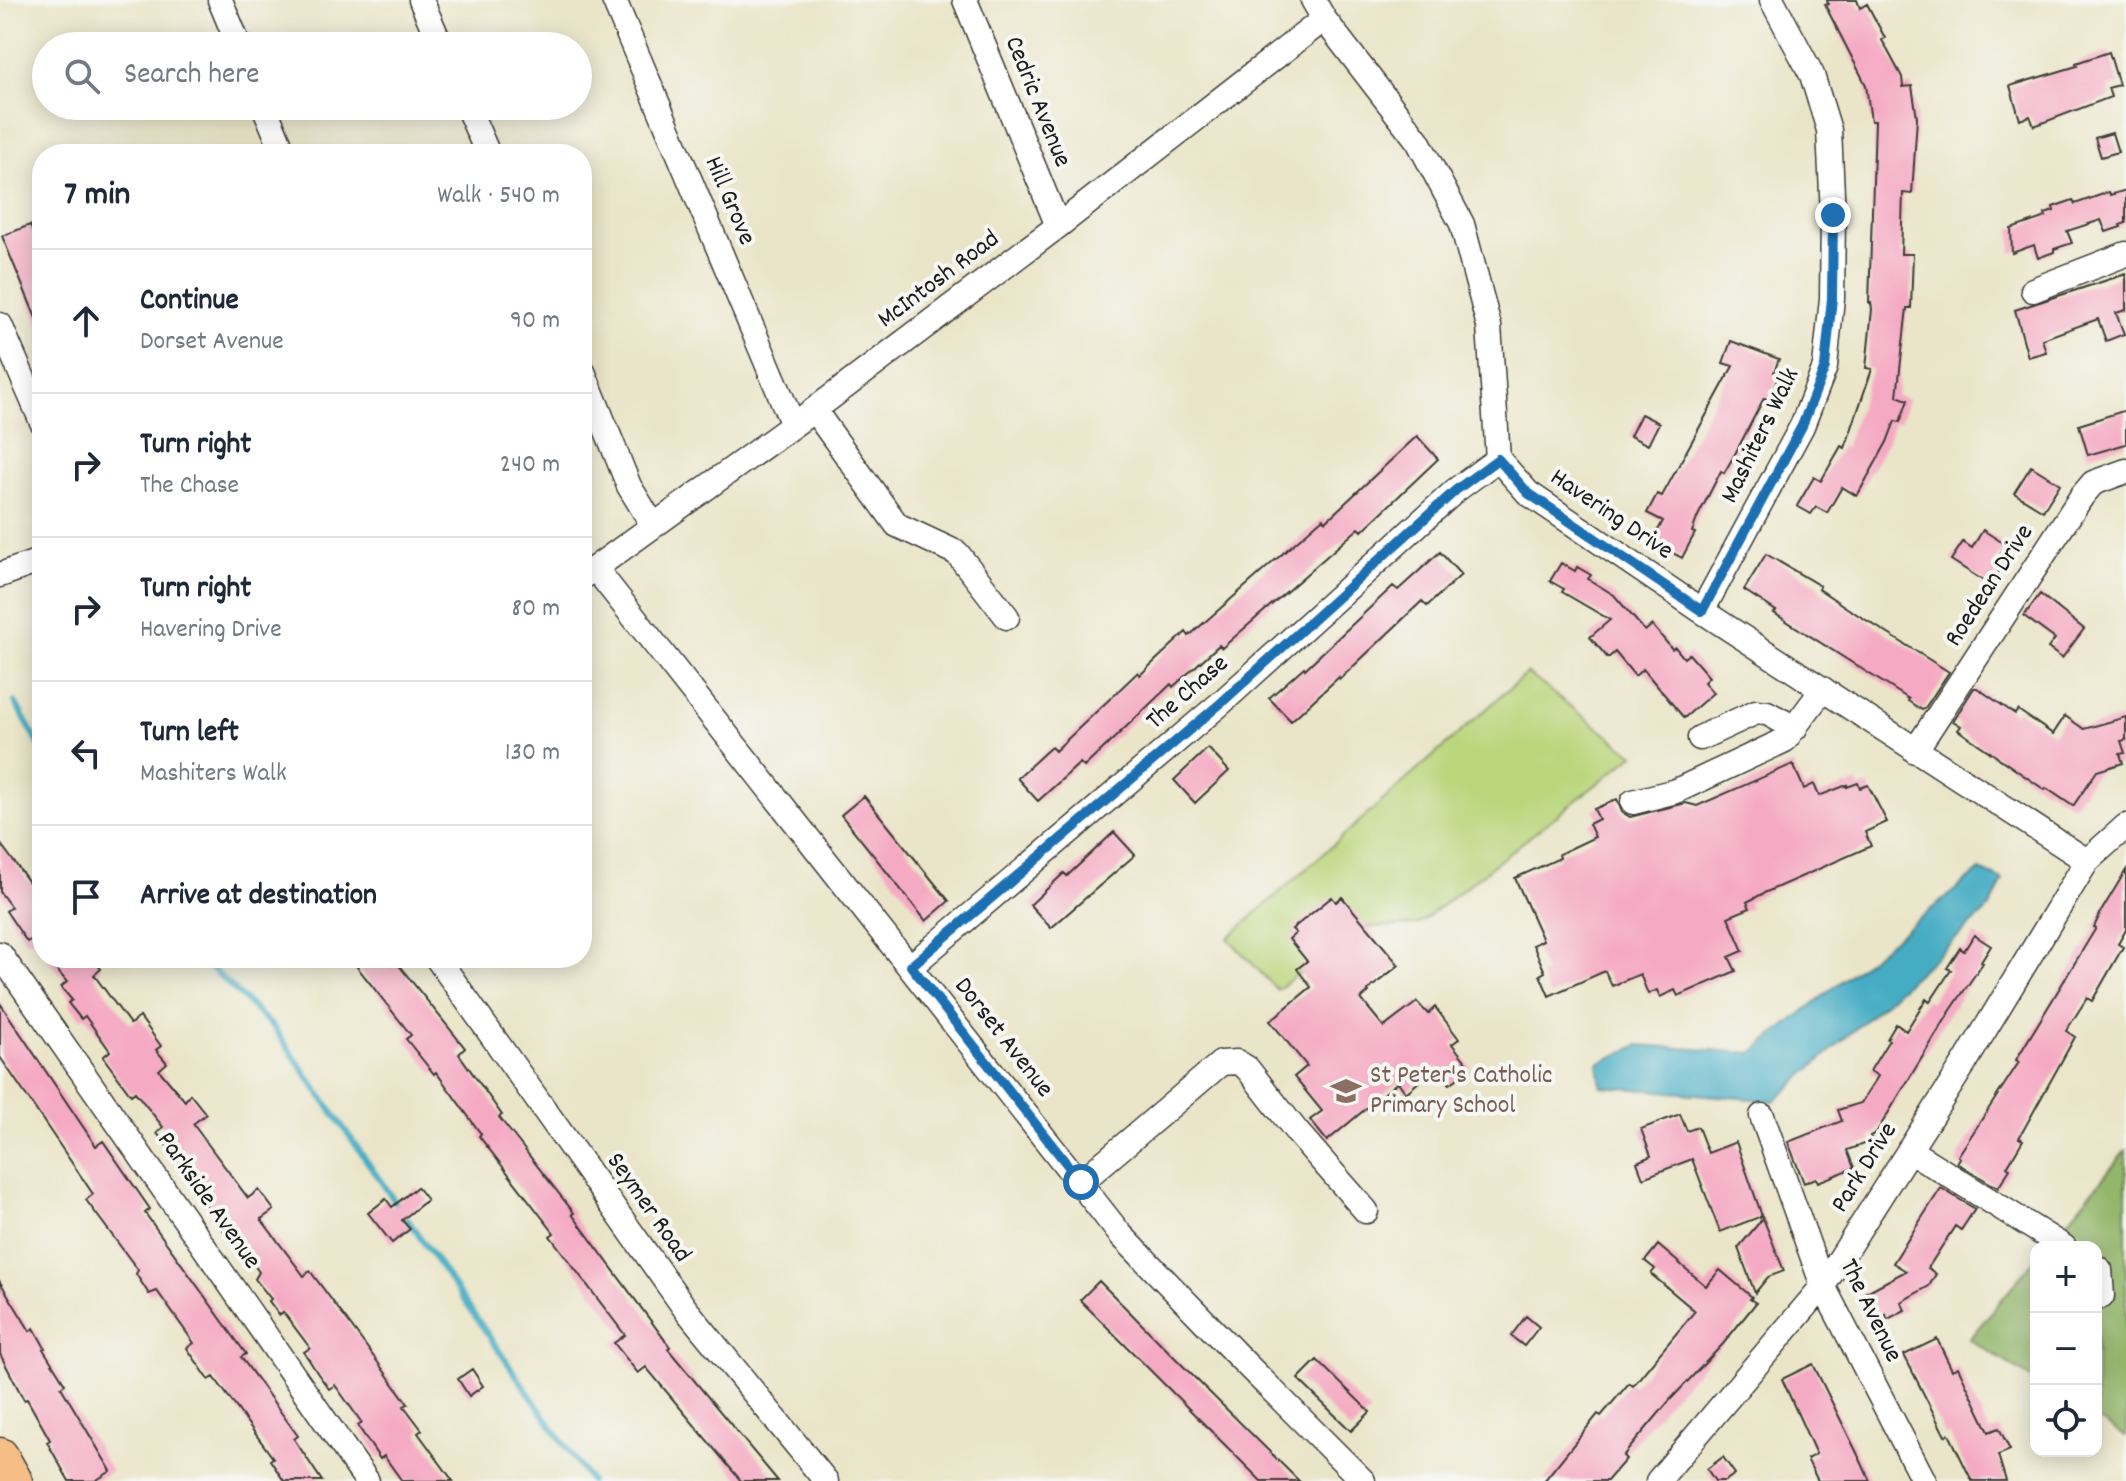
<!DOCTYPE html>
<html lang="en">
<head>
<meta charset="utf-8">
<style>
	:root { --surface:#fff; --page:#f6f6f7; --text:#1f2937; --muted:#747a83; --line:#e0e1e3 }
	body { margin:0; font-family:Dekko,sans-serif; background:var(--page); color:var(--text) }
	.controls { position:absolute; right:24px; bottom:24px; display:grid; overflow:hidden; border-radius:16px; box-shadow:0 4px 20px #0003 }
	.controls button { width:72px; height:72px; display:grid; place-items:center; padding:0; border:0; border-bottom:2px solid var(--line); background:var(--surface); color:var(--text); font:40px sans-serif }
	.stop { position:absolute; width:24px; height:24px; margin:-18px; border:6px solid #1f6fb2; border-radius:50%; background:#fff }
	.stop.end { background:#1f6fb2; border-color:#fff; box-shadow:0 2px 8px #0008 }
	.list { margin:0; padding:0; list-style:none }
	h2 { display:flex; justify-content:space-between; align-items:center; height:104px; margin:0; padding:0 32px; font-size:34px }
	h2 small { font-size:26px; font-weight:400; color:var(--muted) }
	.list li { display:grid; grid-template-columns:52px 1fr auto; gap:24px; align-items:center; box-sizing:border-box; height:144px; padding:0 32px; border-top:2px solid var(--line) }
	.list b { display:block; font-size:30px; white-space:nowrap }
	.list p { margin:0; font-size:26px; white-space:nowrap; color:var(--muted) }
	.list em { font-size:26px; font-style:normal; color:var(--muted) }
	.icon { flex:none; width:44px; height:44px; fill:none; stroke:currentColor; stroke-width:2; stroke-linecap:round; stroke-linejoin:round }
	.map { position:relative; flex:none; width:2126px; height:1481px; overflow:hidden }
	.search { position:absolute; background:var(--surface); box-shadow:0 4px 20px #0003; left:32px; top:32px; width:560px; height:88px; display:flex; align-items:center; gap:20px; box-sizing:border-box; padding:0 28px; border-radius:44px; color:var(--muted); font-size:30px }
	.panel { position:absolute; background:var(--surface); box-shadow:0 4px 20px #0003; left:32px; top:144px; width:560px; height:824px; border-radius:32px }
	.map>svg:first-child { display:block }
	.green { fill:#bad57a; stroke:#6b784b; stroke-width:2 }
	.forest { fill:#93b66a; stroke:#586943; stroke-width:2 }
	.water { fill:#44acc3; stroke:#306470; stroke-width:2 }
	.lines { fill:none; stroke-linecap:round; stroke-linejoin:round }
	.stream { stroke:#44acc3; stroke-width:6 }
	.building { fill:#f5aac3 }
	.minor-casing { stroke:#3b3a36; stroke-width:27 }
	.highway-casing { stroke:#3b3a36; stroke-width:39 }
	.minor { stroke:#fff; stroke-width:24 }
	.highway { stroke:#f6be87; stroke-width:36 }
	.route { stroke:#1f6fb2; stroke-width:10 }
	.labels { text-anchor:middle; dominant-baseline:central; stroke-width:8; stroke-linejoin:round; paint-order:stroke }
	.street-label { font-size:26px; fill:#1c1c1c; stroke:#f6f6f2 }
	.education-label { font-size:26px; fill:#785e54; stroke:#f6f6f2; text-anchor:start }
</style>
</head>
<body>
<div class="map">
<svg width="2126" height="1481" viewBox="0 0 2126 1481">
	<rect width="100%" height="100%" fill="#f6f6f2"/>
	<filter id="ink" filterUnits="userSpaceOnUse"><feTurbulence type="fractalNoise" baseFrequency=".0125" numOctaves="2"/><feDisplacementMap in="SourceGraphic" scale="16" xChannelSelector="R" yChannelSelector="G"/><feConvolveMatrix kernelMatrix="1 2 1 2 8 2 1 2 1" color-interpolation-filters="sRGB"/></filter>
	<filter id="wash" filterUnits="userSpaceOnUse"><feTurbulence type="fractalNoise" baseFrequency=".006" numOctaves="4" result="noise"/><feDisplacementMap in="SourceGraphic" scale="32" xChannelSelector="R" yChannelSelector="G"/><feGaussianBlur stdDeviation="1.8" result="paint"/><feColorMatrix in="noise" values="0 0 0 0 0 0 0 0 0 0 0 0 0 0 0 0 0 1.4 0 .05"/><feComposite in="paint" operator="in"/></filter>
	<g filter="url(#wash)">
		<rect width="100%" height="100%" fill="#eae5c8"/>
		<path class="green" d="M1527 673 1634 755 1417 925 1360 928 1277 990 1228 938Z"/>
		<path class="forest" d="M2126 1150V1437L2096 1418V1247H2046Z
			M2036 1258V1381L1969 1339Z"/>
		<path class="water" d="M1980 870 2003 880 1990 908 1775 1101 1601 1086 1598 1063 1639 1045 1752 1053Z"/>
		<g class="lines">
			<path class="stream" d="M15 702 42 750
				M201 958 274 1028 590 1481"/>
		</g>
		<g id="blocks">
			<path class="building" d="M1827 0H1857L1860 8 1867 4 1885 38 1882 40 1902 77 1903 87 1912 86 1917 118 1912 194 1903 193 1901 254H1913L1911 308H1907L1897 396 1908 400 1900 422 1895 421 1887 442 1857 496 1842 487 1827 513 1816 507 1811 514 1797 506 1814 477 1821 481 1841 446 1845 448 1872 369 1866 368 1872 309 1871 303H1869L1875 121H1871L1866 85 1825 5 1828 4Z
				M2109 52 2119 85 2108 88 2111 97 2034 126 2030 116 2020 120 2010 86 2077 66 2076 63Z
				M2112 133 2118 152 2101 157 2095 138Z
				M2126 190V223L2120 225 2121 227 2106 232 2101 220 2067 231 2072 243 2054 249V252L2038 258 2034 245 2012 253 2011 229 2046 217 2045 214 2054 211 2053 207 2073 200 2075 204 2109 192 2110 195Z
				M30 225 42 254 41 330 2 236Z
				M2126 274V310L2116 313 2124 334 2106 341 2098 319 2042 339 2046 352 2028 357 2015 310Z
				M1731 341 1779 359 1774 372 1779 374 1770 400 1764 398 1735 454 1724 473 1721 471 1698 516 1692 532 1695 533 1682 558 1671 552 1669 556 1650 545 1663 521 1647 513 1657 494 1662 496 1733 366 1723 363Z
				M2126 410V444L2088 455 2079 425Z
				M1641 414 1659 423 1648 445 1630 436Z
				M1417 436 1438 459 1362 531 1359 528 1222 648 1219 645 1173 687 1171 684 1084 767 1080 763 1038 801 1017 778 1051 747 1055 751 1138 672 1140 675 1186 632 1189 636 1323 518 1326 521Z
				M2031 466 2060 484 2043 511 2014 493Z
				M1983 530 2006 545 1994 564 2001 568 1990 585 1951 560 1963 542 1972 548Z
				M1440 552 1461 575 1427 606 1422 601 1340 679 1339 677 1291 721 1269 698 1304 667 1305 669 1393 586 1398 590Z
				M1766 554 1820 586 1819 589 1847 608 1949 672 1925 708 1922 710 1908 701 1909 699 1774 613 1776 611 1744 590Z
				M1561 563 1575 571 1577 567 1591 575 1588 579 1614 595 1645 631 1652 625 1672 649 1675 647 1684 658 1689 654 1709 677 1704 682 1713 693 1684 718 1643 669 1635 676 1615 652 1608 658 1590 637 1610 620 1562 592 1564 589 1550 581Z
				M2040 594 2084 629 2062 658 2048 648 2055 639 2024 616Z
				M1974 688H1977L2015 714 2018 710 2053 734 2065 716 2084 729 2126 717V740L2121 741 2125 753 2120 754 2123 763 2097 771 2073 806 2046 788 2045 790 1958 730 1961 726 1953 721Z
				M1208 748 1229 771 1195 803 1174 780Z
				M1793 764 1804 789 1814 784 1819 796 1847 785V787L1858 783 1860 788 1868 785 1887 822 1865 832 1871 846 1764 893 1747 902 1750 908 1728 917 1743 951 1729 957 1736 971 1678 996 1675 990 1660 997 1657 990 1648 994 1640 974 1612 986 1605 971 1549 996 1540 975 1545 972 1533 945 1543 940 1515 878 1560 858 1559 854 1595 837 1589 824 1599 819 1594 809 1617 799 1622 812 1630 817 1686 803 1697 806Z
				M864 796 949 901 926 921 841 815Z
				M1114 832 1135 855 1051 928 1030 905 1064 873 1067 876Z
				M0 843 29 882 42 872V952L32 939 27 942 6 911 11 907 0 892Z
				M2126 870V930L2118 944 2123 947 2092 1001 2087 998 2066 1031 2075 1037 2019 1138 2023 1140 2007 1167 2010 1169 1998 1188 1957 1163 1960 1158 1958 1156 2019 1062 2016 1060 2096 928 2094 927 2102 910Z
				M1332 897 1336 902 1342 897 1399 965 1368 990 1369 992 1361 999 1384 1027 1417 1002 1428 1014 1435 1007 1459 1039 1452 1044 1471 1068 1450 1084 1436 1067 1406 1093 1398 1082 1327 1141 1310 1120 1322 1111 1294 1077 1307 1066 1270 1021 1311 987 1297 969 1307 961 1289 939 1296 933 1292 929Z
				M1974 935 1991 946 1981 962 1983 963 1951 1010 1876 1133 1870 1136 1872 1141 1847 1150 1854 1168 1818 1182 1816 1178 1804 1183 1788 1142 1842 1121 1838 1110 1861 1103 1878 1076 1870 1071 1889 1040 1887 1039 1896 1024 1906 1031 1926 999 1930 1002 1951 970 1947 968 1960 948 1964 951Z
				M47 958H92L101 969 94 975 130 1024 140 1017 161 1046 156 1050 167 1063 159 1070 185 1101 190 1094 206 1114 193 1124 248 1198 259 1190 274 1210 261 1219 304 1276 310 1271 363 1342 408 1404 404 1406 422 1430 418 1433 453 1481H402L384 1456 380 1459 358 1426 362 1423 335 1385 329 1389 318 1374 304 1352 310 1348 283 1312 279 1315 269 1301 271 1299 255 1279 259 1272 235 1238 231 1241 203 1201 210 1196 185 1161 181 1164 157 1133 163 1127 135 1092 131 1095 103 1057 110 1051 85 1016 81 1019 68 1003 72 1000 61 987 67 982Z
				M350 958H393L465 1048 459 1054 502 1115 499 1117 574 1213 572 1214 670 1347 668 1349 778 1481H741L646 1367 638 1373 614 1343 625 1335 550 1236 554 1233 479 1136 481 1134 436 1072 434 1074 406 1039 411 1035Z
				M0 1003 96 1146 103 1141 150 1209 145 1213 246 1354 241 1357 298 1436 294 1439 322 1481H284L270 1460 273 1458 214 1377 209 1380 187 1348 194 1343 157 1291 149 1294 136 1274 138 1270 86 1200 93 1194 0 1057Z
				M1680 1114 1687 1131 1698 1127 1708 1153 1736 1142 1762 1216 1720 1232 1692 1159 1643 1178 1637 1162 1651 1156 1641 1129Z
				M417 1187 427 1200 402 1220 410 1229 392 1243 368 1213 386 1199 392 1207Z
				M1941 1188 1975 1209 1961 1230 1955 1226 1928 1268 1936 1274 1929 1286 1901 1302 1905 1310 1888 1319 1885 1314 1877 1318 1863 1294 1906 1271 1893 1263Z
				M1763 1218 1784 1271 1768 1277 1755 1293 1738 1248Z
				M1658 1245 1706 1286 1720 1270 1752 1297 1750 1299 1756 1303 1723 1344 1670 1400 1623 1456 1626 1459 1607 1481H1544L1598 1414 1601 1416 1629 1383 1633 1386 1695 1311 1651 1274 1655 1269 1645 1261Z
				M1099 1281 1189 1372 1299 1481H1261L1080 1300Z
				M0 1282 30 1331 34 1328 45 1348 43 1349 65 1384 61 1387 111 1471 95 1481H69L47 1442 50 1440 27 1399 24 1400 0 1354Z
				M1526 1316 1539 1327 1524 1346 1511 1336Z
				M1937 1339 1952 1370 1958 1367 1989 1432 1999 1428 2010 1450 1998 1455 2006 1481H1972L1949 1434 1945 1436 1904 1355Z
				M1317 1360 1370 1412 1351 1431 1298 1379Z
				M1813 1364 1860 1459 1870 1481H1818L1807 1459 1816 1454 1782 1379Z
				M472 1369 483 1386 469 1396 458 1379Z
				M1723 1457 1735 1474 1725 1481H1715L1707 1469Z"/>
		</g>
	</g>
	<g filter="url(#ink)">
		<use href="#blocks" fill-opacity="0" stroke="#3b3a36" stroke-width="2"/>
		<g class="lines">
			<g class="minor-casing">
				<path id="minor" d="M220 0 239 46
					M421 0 441 46
					M614 0 793 425
					M965 0 1058 226
					M1313 0 1324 19 1418 141 1462 224 1489 326 1498 459 1528 493 1702 611 2087 861
					M264 106 284 154
					M467 106 488 154
					M2033 290 2126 254
					M0 325 42 422
					M582 369 629 486 653 525
					M814 410 897 525 957 553 1007 617
					M595 568 1120 1234 1237 1355 1363 1481
					M0 575 42 560
					M584 576 814 410 1058 226 1324 19
					M1702 611 1802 426 1825 367 1832 298 1833 215 1829 130 1812 75 1772 0
					M1700 738 1756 712 1767 713 1795 728
					M1915 751 2082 496 2093 483 2126 471
					M1633 802 1676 791 1785 740 1823 689
					M0 954 367 1481
					M437 958 684 1307 826 1481
					M911 966 1221 703 1456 490 1498 459
					M1762 1116 1823 1286 1924 1481
					M1909 1150 2064 1247
					M1081 1182 1221 1063 1237 1062 1247 1068 1297 1132 1366 1211
					M2096 1267 2100 1270 2102 1296
					M1658 1481 1823 1286 1964 1064 2087 861 2126 826"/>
			</g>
			<g class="highway-casing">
				<path id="highway" d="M0 1456 14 1481"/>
			</g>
			<use href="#minor" class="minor"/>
			<use href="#highway" class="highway"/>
		</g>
	</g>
	<g class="lines" filter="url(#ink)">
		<path class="route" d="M1081 1182 911 966 1221 703 1456 490 1498 459 1528 493 1702 611 1802 426 1825 367 1832 298 1833 215"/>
	</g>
	<defs>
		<g id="school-bare" transform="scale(2.4)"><path d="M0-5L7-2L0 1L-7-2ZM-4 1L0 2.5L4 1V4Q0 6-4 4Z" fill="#8d6e63" stroke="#f6f6f2" stroke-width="2.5" paint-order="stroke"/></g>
	</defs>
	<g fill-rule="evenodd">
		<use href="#school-bare" x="1346" y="1091"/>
	</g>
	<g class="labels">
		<g class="street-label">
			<text transform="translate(1037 102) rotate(68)">Cedric Avenue</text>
			<text transform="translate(729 201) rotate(67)">Hill Grove</text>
			<text transform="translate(939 280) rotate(-37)">McIntosh Road</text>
			<text transform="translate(1761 436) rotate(-64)">Mashiters Walk</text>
			<text transform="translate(1611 515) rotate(34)">Havering Drive</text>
			<text transform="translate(1990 586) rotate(-57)">Roedean Drive</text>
			<text transform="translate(1188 693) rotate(-41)">The Chase</text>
			<text transform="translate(1003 1038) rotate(52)">Dorset Avenue</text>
			<text transform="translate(1865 1168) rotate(-58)">Park Drive</text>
			<text transform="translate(208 1201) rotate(55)">Parkside Avenue</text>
			<text transform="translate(648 1208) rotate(55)">Seymer Road</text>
			<text transform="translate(1870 1311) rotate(64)">The Avenue</text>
		</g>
		<g class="education-label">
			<text x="1370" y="1076">St Peter's Catholic<tspan x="1370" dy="30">Primary School</tspan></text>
		</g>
	</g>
</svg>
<div class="controls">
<button>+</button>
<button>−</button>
<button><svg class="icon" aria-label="locate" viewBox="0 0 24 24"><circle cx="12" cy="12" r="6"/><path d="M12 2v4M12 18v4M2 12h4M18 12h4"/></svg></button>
</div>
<div class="stop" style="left:1081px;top:1182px"></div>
<div class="stop end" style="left:1833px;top:215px"></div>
<div class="search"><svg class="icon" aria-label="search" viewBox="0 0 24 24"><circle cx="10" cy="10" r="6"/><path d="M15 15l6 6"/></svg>Search here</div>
<section class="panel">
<h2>7 min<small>Walk · 540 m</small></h2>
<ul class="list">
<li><svg class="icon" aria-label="ahead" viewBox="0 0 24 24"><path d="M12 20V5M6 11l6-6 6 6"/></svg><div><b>Continue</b><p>Dorset Avenue</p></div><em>90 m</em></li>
<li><svg class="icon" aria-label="right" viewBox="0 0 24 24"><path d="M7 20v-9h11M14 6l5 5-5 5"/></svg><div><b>Turn right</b><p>The Chase</p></div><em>240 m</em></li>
<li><svg class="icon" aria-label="right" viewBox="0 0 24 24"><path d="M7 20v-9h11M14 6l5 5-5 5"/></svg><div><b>Turn right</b><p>Havering Drive</p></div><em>80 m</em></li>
<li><svg class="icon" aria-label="left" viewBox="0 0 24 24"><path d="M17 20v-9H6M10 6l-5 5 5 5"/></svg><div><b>Turn left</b><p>Mashiters Walk</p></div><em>130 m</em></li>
<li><svg class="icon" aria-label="arrive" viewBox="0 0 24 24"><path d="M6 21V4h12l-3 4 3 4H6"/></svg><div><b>Arrive at destination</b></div></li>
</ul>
</section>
</div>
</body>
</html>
